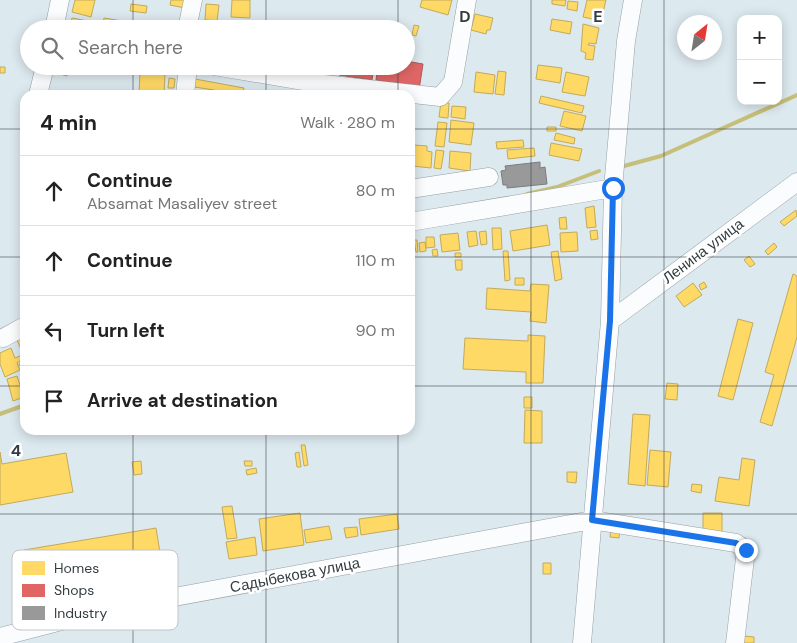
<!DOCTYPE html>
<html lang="en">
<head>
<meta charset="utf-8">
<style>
	:root { --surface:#fff; --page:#f6f6f6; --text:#222; --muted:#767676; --line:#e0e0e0 }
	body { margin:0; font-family:"DM Sans",sans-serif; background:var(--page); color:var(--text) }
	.controls { position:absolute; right:15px; top:15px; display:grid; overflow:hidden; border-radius:10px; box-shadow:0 2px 12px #0003 }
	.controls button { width:45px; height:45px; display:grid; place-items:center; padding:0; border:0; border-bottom:1px solid var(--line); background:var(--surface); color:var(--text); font:25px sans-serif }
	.compass { position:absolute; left:677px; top:15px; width:45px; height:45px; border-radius:50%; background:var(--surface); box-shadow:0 2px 12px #0003; rotate:30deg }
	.stop { position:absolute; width:15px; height:15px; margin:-11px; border:4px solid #1a73e8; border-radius:50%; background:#fff }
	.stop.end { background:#1a73e8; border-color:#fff; box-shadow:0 1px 5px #0008 }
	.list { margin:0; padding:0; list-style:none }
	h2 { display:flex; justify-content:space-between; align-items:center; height:65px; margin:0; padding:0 20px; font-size:21px }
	h2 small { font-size:16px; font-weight:400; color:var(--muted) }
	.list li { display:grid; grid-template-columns:32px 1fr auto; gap:15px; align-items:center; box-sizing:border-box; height:70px; padding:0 20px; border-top:1px solid var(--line) }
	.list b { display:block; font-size:19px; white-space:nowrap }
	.list p { margin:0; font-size:16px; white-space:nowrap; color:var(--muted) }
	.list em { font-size:16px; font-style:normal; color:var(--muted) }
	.icon { flex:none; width:28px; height:28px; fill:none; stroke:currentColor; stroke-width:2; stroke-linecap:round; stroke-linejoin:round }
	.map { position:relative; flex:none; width:797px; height:643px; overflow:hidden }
	.search { position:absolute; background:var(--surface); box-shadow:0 2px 12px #0003; left:20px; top:20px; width:395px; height:55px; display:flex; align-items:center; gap:12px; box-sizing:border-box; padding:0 18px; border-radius:28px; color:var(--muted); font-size:19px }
	.panel { position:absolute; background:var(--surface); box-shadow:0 2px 12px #0003; left:20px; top:90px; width:395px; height:345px; border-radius:15px }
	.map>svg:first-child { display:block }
	.homes { fill:#ffd966; stroke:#c2aa5b }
	.shops { fill:#e06666; stroke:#ac5a5b }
	.industry { fill:#999; stroke:#7a7d7f }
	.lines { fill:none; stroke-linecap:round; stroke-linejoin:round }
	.stream { stroke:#c6bf79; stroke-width:4 }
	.minor-casing { stroke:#969fa4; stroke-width:19 }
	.minor { stroke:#fafcfd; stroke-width:18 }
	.route { stroke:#1a73e8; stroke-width:6 }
	.grid { fill:none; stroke:#333d41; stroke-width:1; stroke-opacity:0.55 }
	.labels { text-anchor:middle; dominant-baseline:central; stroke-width:5; stroke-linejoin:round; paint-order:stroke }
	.street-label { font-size:15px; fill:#333d41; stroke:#fff }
	.key { fill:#fff; stroke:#c2c5c6; stroke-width:1 }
	.key-label { font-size:14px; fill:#333d41 }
	.grid-label { font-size:16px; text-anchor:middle; font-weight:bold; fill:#333d41; stroke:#fff; stroke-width:5; stroke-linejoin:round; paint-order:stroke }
</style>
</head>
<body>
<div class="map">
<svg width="797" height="643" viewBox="0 0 797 643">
	<rect width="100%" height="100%" fill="#dce9ef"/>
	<path class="homes" d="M75 0H95L91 17 72 12Z
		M171 0H187L185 8 170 5Z
		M232 0H250V18L231 17Z
		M422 0H452L448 15 420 7Z
		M552 0H566L565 6 552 4Z
		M587 0H606L601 21 583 17Z
		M568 1 578 2 577 11 567 9Z
		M131 4 147 6 146 13 130 11Z
		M206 4 219 5 217 21 205 20Z
		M475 14 493 18 490 30H487L486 34 471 30Z
		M72 18 88 21 87 29 70 26Z
		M104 18 128 22 127 29 103 24Z
		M552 19 572 22 570 34 550 30Z
		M90 22 97 24 96 29H89Z
		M583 24 599 28 596 44 589 43 588 45 595 46 593 60 585 59 586 53 581 51Z
		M414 25 419 26 416 36 412 35Z
		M538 65 562 68 560 83 536 79Z
		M61 66H69L67 76 60 74Z
		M167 66H184V73L166 72Z
		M0 67H5V73H0Z
		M498 71 506 72 504 95 495 94Z
		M476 72 495 75 493 94 474 92Z
		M566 72 589 77 585 96 562 92Z
		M140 73 165 74 164 95 139 93Z
		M169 78 175 79 174 88H168Z
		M195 79 244 88 242 95H213L214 90 194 87Z
		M168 91 180 93 179 95H167Z
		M541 96 584 106 582 113 539 103Z
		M441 102 449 103 448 118 439 117Z
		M452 106 466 107 465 119 451 117Z
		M564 111 586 116 582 131 560 126Z
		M451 120 474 123 471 145 449 142Z
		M438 122 447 123 444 147 435 146Z
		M547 127H556V131H547Z
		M556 133 575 138 574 144 554 140Z
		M523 140 524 147 497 149 496 142Z
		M551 143 582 149 579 161 549 155Z
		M414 145 427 146V151L432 152 431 168 412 166Z
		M534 148 535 156 508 159 507 150Z
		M436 150 444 151 441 169 434 168Z
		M450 151 471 153 470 171 449 168Z
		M594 206 596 227 587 228 585 208Z
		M796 210 797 216 784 226 780 222Z
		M566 217 567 229H560L559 218Z
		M547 225 550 245 513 251 510 231Z
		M492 228H501L502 249 493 250Z
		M597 230 598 239 591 240 590 231Z
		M476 231 478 245 469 247 467 232Z
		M486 231 487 244 481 245 479 232Z
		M577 232 578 251 561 252 560 233Z
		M458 233 460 250 442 252 440 235Z
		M426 237H434L435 247 426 248Z
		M414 240H417L418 252H416Z
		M425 242 426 251 420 252 419 243Z
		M774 243 777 247 768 255 765 251Z
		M437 249 438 256H433L432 250Z
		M503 251H508L510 280 505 281Z
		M558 251 562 279 555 281 551 252Z
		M455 253H461V257H455Z
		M749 256 755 264 750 267 744 260Z
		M455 260H462V270H456Z
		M793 274 797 276V337L772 426 760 422 774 375 765 372Z
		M515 278H524V285H515Z
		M704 282 707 287 701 290 699 285Z
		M693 283 702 295 684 307 676 296Z
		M531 284 549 285 546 323 530 321 531 312 486 309 487 288 530 291Z
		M738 319 753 323 733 400 718 396Z
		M25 335V347L21 349 16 338Z
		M528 335 545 336 543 383H526V372L463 369 465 338 528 341Z
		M11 348 15 358 20 356 22 360 17 363 20 370 5 377 0 364V353Z
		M25 361V369L22 370 19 364Z
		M17 376 24 397 13 401 7 379Z
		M667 383 678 384 677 400 665 399Z
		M524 397H532V408H524Z
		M525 410 542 411V443H524Z
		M633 414 650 415 645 486 628 484Z
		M301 445H305L308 465 304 466Z
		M650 450 671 452 668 487 647 485Z
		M0 452 2 464 66 453 73 492 0 505Z
		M299 452 301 467H297L295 453Z
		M742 458 755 460 749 506 715 501 719 477 739 480Z
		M141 461 142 474 134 475 132 462Z
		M244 461H252V466H245Z
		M256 468 257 473 247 475 246 470Z
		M567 472H577L576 483 567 482Z
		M692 484 702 485 701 493 691 491Z
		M232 506 237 538 227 539 222 507Z
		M300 513 304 545 263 551 259 519Z
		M703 513H722V536L703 535Z
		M397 514 399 529 361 535 359 519Z
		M329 526 332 539 306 543 304 530Z
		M357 527 358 536 346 538 344 528Z
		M611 527 620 528 619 538 610 537Z
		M156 528 163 571 31 593 24 550Z
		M255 537 257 555 229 559 226 542Z
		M543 563H551V574H543Z
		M744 636 754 637V643H743Z"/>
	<path class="shops" d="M406 61 423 64 419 90 407 85 376 80 378 66H406Z
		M340 66H374L372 80 339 75Z"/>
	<path class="industry" d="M540 162V168L545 167 547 184 507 188V185H503L501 171 506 170 505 166Z"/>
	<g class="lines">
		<path class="stream" d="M624 166 661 156 797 95
			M527 194 557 187 599 171
			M0 414 25 405"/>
		<g class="minor-casing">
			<path id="minor" d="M54 29 60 0
				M187 29 193 0
				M214 66 315 83 440 97 453 82 467 0
				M38 95 45 66
				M185 95 188 66
				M410 189 489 177
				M410 222 613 188
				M610 321 797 182
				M3 338 25 326
				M0 637 104 610 592 520 736 543 746 550 735 643
				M582 643 610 321 613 188 626 41 633 0"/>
		</g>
		<use href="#minor" class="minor"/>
	</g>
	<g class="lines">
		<path class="route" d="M613 188 610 321 592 520 736 543 746 550"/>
	</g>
	<path class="grid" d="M133 0V29M266 0V29M398 0V29M531 0V643M664 0V643M133 66V95M266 66V95M398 66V95M0 129H25M410 129H797M0 257H25M410 257H797M0 386H25M410 386H797M133 430V643M266 430V643M398 430V643M0 514H797"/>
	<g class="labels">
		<g class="street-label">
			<text transform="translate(703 251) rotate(-37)">Ленина улица</text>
			<text transform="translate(295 575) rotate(-11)">Садыбекова улица</text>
		</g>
	</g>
	<rect x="12" y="550" width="166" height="80" rx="8" class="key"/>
	<rect x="22" y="561" width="23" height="14" fill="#ffd966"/>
	<rect x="22" y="584" width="23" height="13" fill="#e06666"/>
	<rect x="22" y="606" width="23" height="14" fill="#999"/>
	<g class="key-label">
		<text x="54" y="573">Homes</text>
		<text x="54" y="595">Shops</text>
		<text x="54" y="618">Industry</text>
	</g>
	<g class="grid-label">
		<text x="465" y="22">D</text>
		<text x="598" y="22">E</text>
		<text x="16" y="456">4</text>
	</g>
</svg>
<div class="controls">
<button>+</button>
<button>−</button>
</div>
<svg class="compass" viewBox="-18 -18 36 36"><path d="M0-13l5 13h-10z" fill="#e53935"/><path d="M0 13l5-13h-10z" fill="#767676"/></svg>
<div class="stop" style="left:613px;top:188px"></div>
<div class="stop end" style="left:746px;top:550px"></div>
<div class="search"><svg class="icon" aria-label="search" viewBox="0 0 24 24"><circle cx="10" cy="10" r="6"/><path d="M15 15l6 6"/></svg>Search here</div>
<section class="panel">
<h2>4 min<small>Walk · 280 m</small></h2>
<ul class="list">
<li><svg class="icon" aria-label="ahead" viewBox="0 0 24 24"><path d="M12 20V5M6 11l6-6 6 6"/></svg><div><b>Continue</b><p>Absamat Masaliyev street</p></div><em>80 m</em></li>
<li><svg class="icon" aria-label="ahead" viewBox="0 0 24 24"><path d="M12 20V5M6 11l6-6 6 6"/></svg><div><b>Continue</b></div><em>110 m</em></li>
<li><svg class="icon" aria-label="left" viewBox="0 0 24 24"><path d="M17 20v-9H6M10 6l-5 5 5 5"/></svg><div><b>Turn left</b></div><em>90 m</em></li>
<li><svg class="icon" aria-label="arrive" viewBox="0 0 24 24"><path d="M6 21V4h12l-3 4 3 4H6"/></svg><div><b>Arrive at destination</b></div></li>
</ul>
</section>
</div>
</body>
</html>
